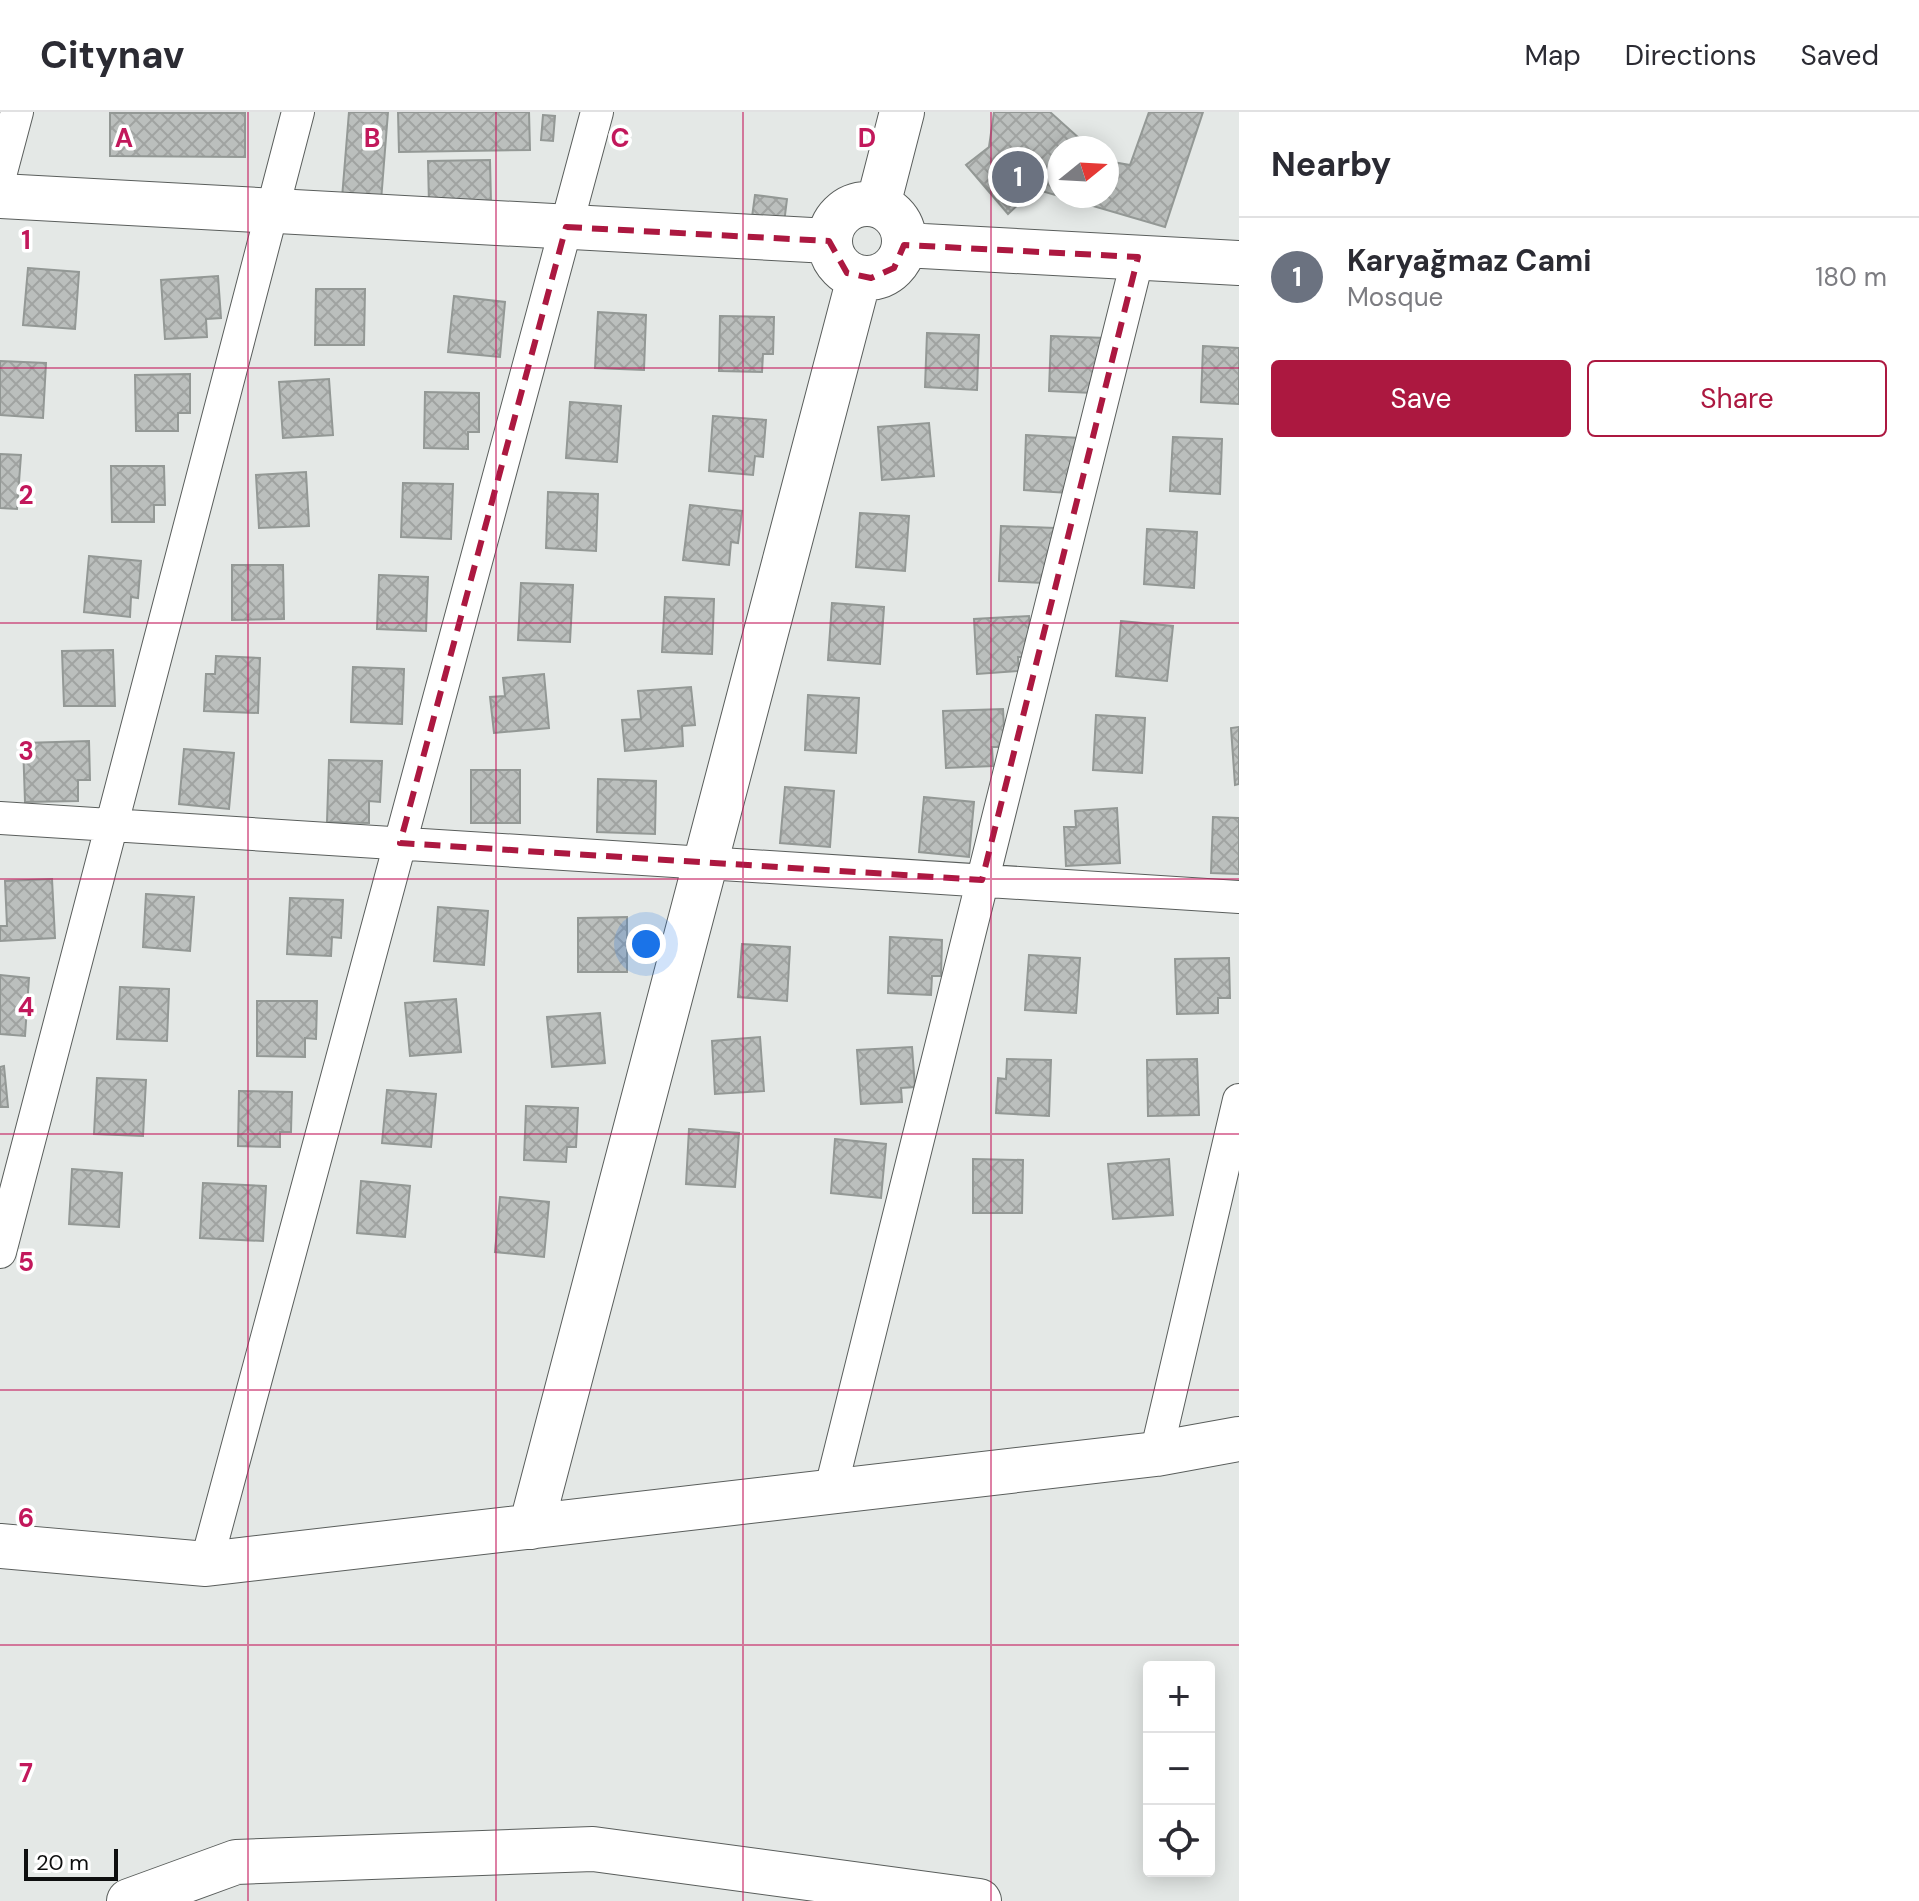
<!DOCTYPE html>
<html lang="en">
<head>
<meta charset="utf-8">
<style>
	:root { --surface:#fff; --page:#f7f7f7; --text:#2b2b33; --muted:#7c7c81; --line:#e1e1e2; --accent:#ac1840 }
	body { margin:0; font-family:"DM Sans",sans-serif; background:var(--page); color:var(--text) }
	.controls { position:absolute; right:24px; bottom:24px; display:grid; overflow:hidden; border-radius:8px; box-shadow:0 4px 20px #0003 }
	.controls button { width:72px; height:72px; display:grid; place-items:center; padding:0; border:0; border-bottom:2px solid var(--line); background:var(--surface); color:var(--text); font:40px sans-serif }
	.compass { position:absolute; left:1047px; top:24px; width:72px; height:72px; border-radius:50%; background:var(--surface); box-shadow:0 4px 20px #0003; rotate:72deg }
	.scale { position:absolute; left:24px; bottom:20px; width:94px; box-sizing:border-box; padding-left:8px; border:4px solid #0e0f0f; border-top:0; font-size:22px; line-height:28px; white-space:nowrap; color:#0e0f0f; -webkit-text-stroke:6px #fff; paint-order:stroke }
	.you { position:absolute; left:646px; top:832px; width:28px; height:28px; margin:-20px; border:6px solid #fff; border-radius:50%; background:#1a73e8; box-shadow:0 0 0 12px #1a73e833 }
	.badge { display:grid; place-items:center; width:52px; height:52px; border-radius:50%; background:var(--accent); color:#fff; font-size:26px; font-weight:700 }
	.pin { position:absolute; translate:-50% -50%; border:4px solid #fff; box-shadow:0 2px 8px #0006 }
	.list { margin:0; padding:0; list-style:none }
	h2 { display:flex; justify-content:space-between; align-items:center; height:104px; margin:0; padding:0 32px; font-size:34px }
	h2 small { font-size:26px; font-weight:400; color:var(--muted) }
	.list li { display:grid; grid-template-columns:52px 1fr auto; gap:24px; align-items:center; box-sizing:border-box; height:120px; padding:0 32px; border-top:2px solid var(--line) }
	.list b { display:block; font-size:30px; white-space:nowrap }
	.list p { margin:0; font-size:26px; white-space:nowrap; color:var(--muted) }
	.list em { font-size:26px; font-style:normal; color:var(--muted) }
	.actions { display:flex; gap:16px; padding:24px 32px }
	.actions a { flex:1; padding:18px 0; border:2px solid var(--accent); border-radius:8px; text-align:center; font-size:28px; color:var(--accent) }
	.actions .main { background:var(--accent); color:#fff }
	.icon { flex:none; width:44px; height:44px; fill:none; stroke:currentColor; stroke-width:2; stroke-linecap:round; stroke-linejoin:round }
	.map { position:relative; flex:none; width:1239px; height:1789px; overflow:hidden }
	header { display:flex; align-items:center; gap:48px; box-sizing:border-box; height:112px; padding:0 40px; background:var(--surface); border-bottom:2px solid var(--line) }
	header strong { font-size:38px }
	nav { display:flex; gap:44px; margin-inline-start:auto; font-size:28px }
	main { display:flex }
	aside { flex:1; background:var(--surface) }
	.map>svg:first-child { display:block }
	.building { fill:url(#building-cross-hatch); stroke:#939895; stroke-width:2 }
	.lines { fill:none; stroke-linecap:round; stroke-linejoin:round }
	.street-casing { stroke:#5a5e5c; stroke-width:34 }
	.secondary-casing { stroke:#5a5e5c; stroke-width:46 }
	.street { stroke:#fff; stroke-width:32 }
	.secondary { stroke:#fff; stroke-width:44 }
	.marked { fill:none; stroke:#ac1840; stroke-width:6; stroke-dasharray:16 10; stroke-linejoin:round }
	.grid { fill:none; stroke:#c2185b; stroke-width:2; stroke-opacity:0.55 }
	.grid-label { font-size:26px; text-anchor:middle; font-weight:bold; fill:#c2185b; stroke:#fff; stroke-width:7; stroke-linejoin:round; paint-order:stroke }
</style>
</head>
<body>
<header>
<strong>Citynav</strong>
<nav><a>Map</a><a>Directions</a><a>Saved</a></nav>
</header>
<main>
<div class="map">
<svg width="1239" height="1789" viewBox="0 0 1239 1789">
	<defs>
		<pattern id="building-cross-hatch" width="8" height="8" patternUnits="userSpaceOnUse" patternTransform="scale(2)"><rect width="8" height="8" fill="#bbbfbd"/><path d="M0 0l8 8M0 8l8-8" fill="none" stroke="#a0a3a1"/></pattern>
	</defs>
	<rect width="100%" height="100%" fill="#e4e8e6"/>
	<path class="building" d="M349 0H388L381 89 342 86Z
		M398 0H529L530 38 399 40Z
		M994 0H1050L1090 36H1059V84H1107V49L1130 53 1149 0H1203L1165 115 1035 77 1008 102 966 53 989 35Z
		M110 1H245V45L110 44Z
		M543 3 555 4 553 29 541 28Z
		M490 48 491 91 429 92 428 49Z
		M755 83 787 87 784 111 752 105Z
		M28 156 79 160 75 217 23 213Z
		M218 164 221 206 206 207 207 225 165 227 161 168Z
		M316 177H365L364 233H315Z
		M454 184 505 190 500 245 448 240Z
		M598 200 646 203 644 258 595 256Z
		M720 204 774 205 773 242H763L762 260 719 259Z
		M927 221 979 223 977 278 925 275Z
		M1051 224 1106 226 1093 281 1049 279Z
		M1203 234 1239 236V292L1201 290Z
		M0 249 46 251 43 306 0 303Z
		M190 262V301H178V319H136L135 263Z
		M329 267 333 323 283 326 279 270Z
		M425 280 479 281V320H468V337L424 336Z
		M570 290 621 294 617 350 566 346Z
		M713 304 766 308 763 345 755 344 753 363 709 359Z
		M929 311 934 364 882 368 878 315Z
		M1026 323 1080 326 1068 381 1024 378Z
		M1173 325 1222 327 1220 382 1170 379Z
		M0 342 21 343 17 397 0 396Z
		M111 354H164L165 393H154V410H112Z
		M306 360 309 414 259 416 256 363Z
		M403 371 453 372 451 427 401 425Z
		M548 380 598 382 596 439 546 436Z
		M690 393 742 399 738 431 731 430 729 453 683 448Z
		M860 401 909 404 905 459 856 455Z
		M1001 414 1055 416 1045 471 999 469Z
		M1147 417 1197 420 1194 476 1144 472Z
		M89 444 141 449 138 486 131 485 130 505 84 500Z
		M232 453H283L284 507 232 508Z
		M379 463 428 465 426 519 377 517Z
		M521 471 573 473 570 530 518 528Z
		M665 485 714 487 712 542 662 540Z
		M832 491 884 495 880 552 828 548Z
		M1029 504 1031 545H1018L1019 559 977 562 974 507Z
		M1121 509 1173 514 1167 569 1116 564Z
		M113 538 115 594H64L62 539Z
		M216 544 260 546 258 601 204 599 206 562H215Z
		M353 555 404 557 402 612 351 610Z
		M544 562 549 616 494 621 490 585 505 584 503 566Z
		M691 575 695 613 682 614 683 634 625 639 622 608 641 607 638 579Z
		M808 583 859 586 856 641 805 638Z
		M1003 597 1005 635H992L993 654 946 656 943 599Z
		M1096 603 1145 606 1142 661 1093 658Z
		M1239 615V672L1235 673 1231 616Z
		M89 629 90 668H78V689L25 690 23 631Z
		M184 637 234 641 229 697 179 692Z
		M329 648 382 649 380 690 369 689V711L327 710Z
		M471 658H520V711H471Z
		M598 667 656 669 655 722 597 720Z
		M785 675 834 679 830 735 780 731Z
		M924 685 974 690 969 745 919 740Z
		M1117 696 1120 751 1066 754 1064 715H1076L1075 699Z
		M1213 705 1239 706V762L1211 761Z
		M52 767 55 826 0 829V814H7L5 769Z
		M146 782 194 785 190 839 143 835Z
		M290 786 343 788 341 826 332 825 331 844 287 842Z
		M438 795 488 799 484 853 434 849Z
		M627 805V860H578V806Z
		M890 825 942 828 941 864H932L931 883 888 881Z
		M742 832 790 835 787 889 738 885Z
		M1029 843 1080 846 1076 901 1025 898Z
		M1229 846 1230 886H1218V901L1177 902 1175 847Z
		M0 863 29 866 25 924 0 922Z
		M120 875 169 877 167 929 117 927Z
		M456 887 461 940 410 944 405 891Z
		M257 889H317L316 927 305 926V945L257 944Z
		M600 901 605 951 552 955 547 905Z
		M760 925 764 979 715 982 712 929Z
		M912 935 915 975 901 976 902 990 861 992 857 938Z
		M1007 947 1051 948 1049 1004 996 1001 998 966 1006 967Z
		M1197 947 1199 1003 1148 1004 1147 948Z
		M4 954 8 995H0V955Z
		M97 966 146 968 143 1024 94 1022Z
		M387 978 436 982 431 1035 382 1031Z
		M239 979 292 980 291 1020H280V1035L238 1034Z
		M526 994 578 996 576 1035H567L566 1050 524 1048Z
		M689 1017 739 1021 735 1075 686 1072Z
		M835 1027 886 1032 881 1086 831 1081Z
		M973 1047 1023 1048 1022 1101H973Z
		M1169 1047 1173 1103 1113 1107 1108 1052Z
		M72 1057 122 1061 119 1115 69 1112Z
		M361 1069 410 1074 405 1125 357 1121Z
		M203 1071 266 1074 263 1129 200 1126Z
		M500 1085 549 1090 544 1145 495 1140Z"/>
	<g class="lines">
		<g class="street-casing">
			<path id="street" d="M0 64 17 0
				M0 706 1239 785
				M0 1140 298 0
				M1156 1342 1239 988
				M830 1380 1138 145
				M206 1452 597 0"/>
		</g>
		<g class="secondary-casing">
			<path id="secondary" d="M0 84 829 129
				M830 129a37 37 0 1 1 74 0a37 37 0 1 1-74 0Z
				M878 93 902 0
				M904 133 1239 151
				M531 1415 859 166
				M0 1434 206 1452 1156 1342 1239 1327
				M129 1789 236 1750 593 1737 979 1789"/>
		</g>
		<use href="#street" class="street"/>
		<use href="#secondary" class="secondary"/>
	</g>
	<path class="marked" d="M566 115 829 129 847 161 871 166 894 156 904 133 1138 145 982 768 400 731Z"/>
	<path class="grid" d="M248 0V1789M496 0V1789M743 0V1789M991 0V1789M0 256H1239M0 511H1239M0 767H1239M0 1022H1239M0 1278H1239M0 1533H1239"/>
	<g class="grid-label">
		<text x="124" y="35">A</text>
		<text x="372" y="35">B</text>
		<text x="620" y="35">C</text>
		<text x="867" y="35">D</text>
		<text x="26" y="137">1</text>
		<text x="26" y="392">2</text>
		<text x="26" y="648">3</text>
		<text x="26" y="904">4</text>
		<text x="26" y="1159">5</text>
		<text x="26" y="1415">6</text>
		<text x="26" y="1670">7</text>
	</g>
</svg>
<div class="controls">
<button>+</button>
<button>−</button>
<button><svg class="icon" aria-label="locate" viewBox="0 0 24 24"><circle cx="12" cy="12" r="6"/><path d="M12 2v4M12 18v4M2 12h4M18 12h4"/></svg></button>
</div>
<svg class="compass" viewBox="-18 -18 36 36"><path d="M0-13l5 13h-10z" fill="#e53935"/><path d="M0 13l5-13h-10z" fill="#7c7c81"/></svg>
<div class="scale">20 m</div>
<div class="you"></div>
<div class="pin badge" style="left:1018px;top:65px;background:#6b7280">1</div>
</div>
<aside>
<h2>Nearby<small></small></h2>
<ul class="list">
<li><span class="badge" style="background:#6b7280">1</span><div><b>Karyağmaz Cami</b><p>Mosque</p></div><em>180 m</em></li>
</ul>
<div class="actions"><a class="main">Save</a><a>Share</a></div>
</aside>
</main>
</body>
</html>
